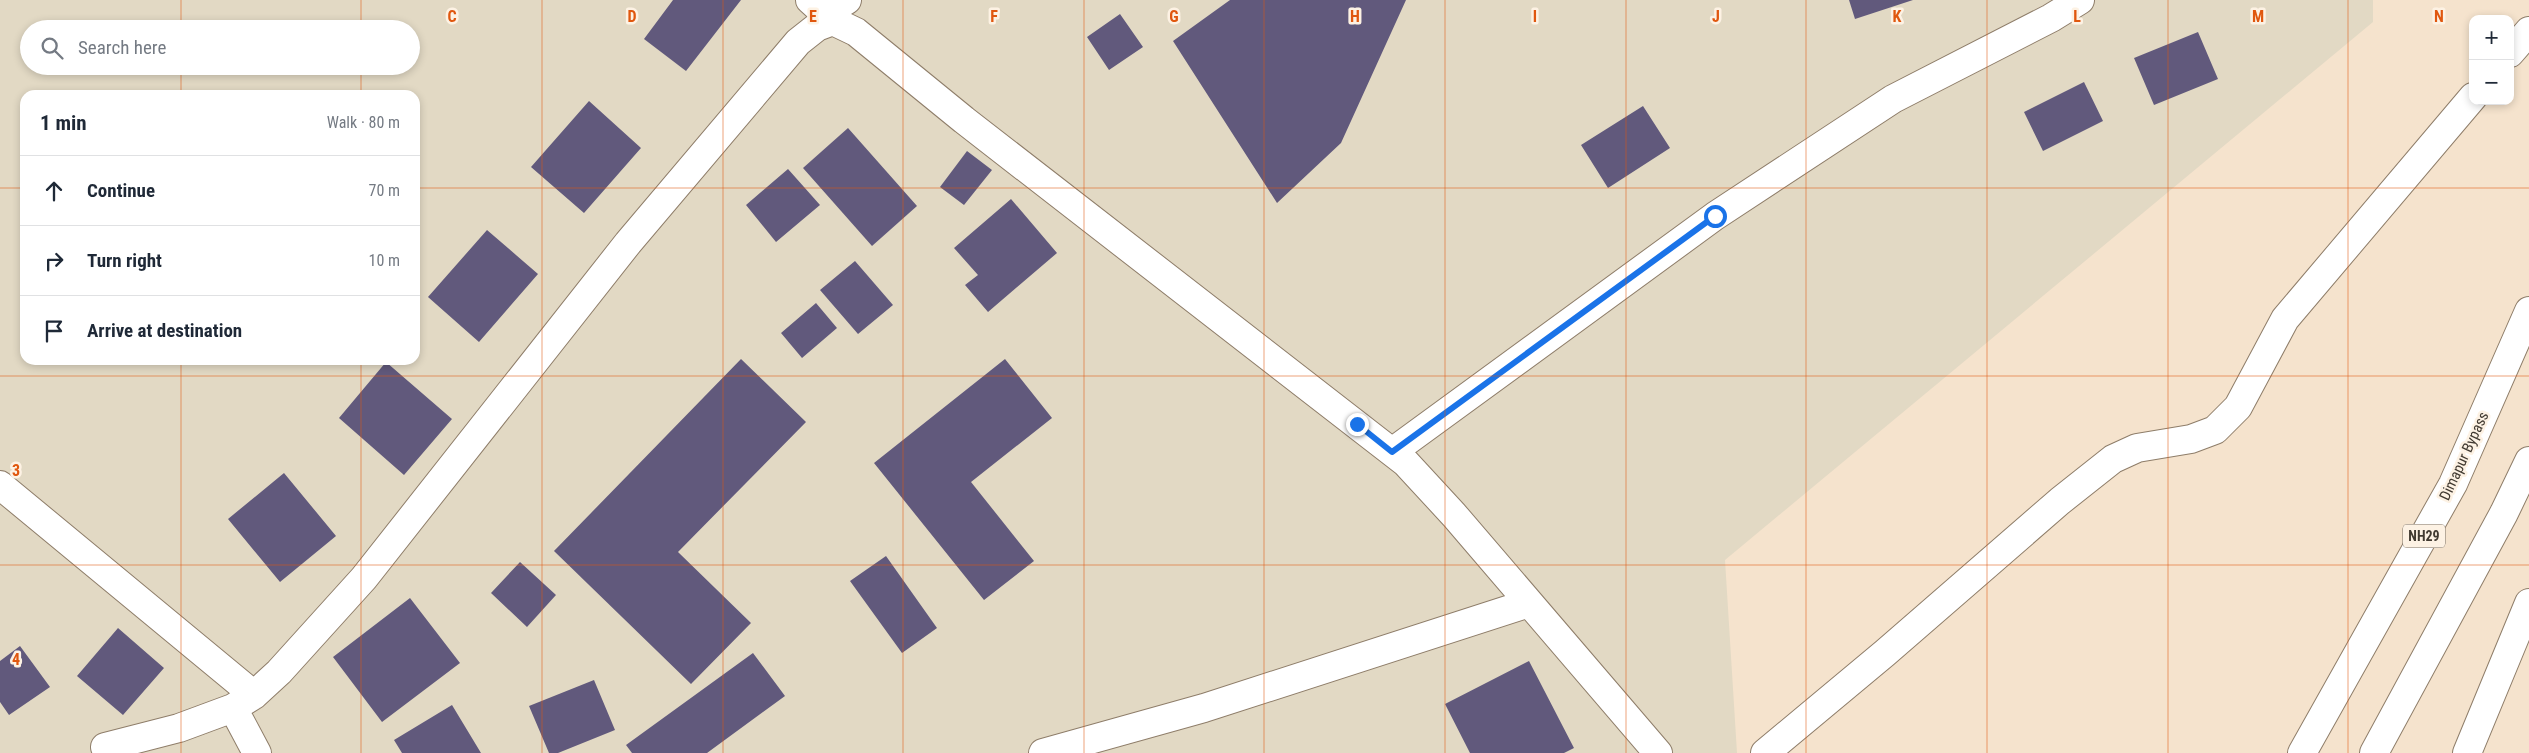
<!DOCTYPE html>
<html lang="en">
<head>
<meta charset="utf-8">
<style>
	:root { --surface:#fff; --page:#f6f6f7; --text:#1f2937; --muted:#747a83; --line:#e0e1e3 }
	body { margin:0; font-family:"Roboto Condensed",sans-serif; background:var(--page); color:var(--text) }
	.controls { position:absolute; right:15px; top:15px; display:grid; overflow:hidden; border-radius:10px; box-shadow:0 2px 8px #0003 }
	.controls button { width:45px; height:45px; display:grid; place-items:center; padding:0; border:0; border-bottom:1px solid var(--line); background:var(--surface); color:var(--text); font:25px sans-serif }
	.stop { position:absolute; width:15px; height:15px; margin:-11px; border:4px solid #1a73e8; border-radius:50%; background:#fff }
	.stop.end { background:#1a73e8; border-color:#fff; box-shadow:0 1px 5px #0008 }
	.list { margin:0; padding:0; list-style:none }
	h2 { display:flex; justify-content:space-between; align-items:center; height:65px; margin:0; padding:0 20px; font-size:21px }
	h2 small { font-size:16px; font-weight:400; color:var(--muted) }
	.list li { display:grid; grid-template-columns:32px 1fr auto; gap:15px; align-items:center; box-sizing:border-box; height:70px; padding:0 20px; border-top:1px solid var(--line) }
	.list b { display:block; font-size:19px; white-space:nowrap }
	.list em { font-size:16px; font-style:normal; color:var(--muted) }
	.icon { flex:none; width:28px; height:28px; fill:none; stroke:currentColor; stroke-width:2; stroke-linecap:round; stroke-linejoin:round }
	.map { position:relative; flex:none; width:2529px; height:753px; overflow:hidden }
	.search { position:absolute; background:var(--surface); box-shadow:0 2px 8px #0003; left:20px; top:20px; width:400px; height:55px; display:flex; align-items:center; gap:12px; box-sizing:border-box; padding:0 18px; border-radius:28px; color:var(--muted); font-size:19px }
	.panel { position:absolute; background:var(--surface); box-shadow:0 2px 8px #0003; left:20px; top:90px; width:400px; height:275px; border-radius:15px }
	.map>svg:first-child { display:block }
	.education { fill:#e2d9c4; fill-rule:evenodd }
	.building { fill:#61597c }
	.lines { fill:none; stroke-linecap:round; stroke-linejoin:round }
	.minor-casing { stroke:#8e7d69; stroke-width:30 }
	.highway-casing { stroke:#8e7d69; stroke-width:30 }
	.minor { stroke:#fff; stroke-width:28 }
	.highway { stroke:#fff; stroke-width:28 }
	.route { stroke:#1a73e8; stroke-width:6 }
	.grid { fill:none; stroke:#e0570e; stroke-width:1; stroke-opacity:0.55 }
	.labels { text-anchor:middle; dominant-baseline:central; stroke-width:5; stroke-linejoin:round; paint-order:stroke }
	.shield { fill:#fdf2e4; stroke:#797167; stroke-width:1 }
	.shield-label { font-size:14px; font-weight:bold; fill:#413a31 }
	.street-label { font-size:15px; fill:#413a31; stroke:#fdf2e4 }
	.grid-label { font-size:16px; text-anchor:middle; font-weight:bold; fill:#e0570e; stroke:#fdf2e4; stroke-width:5; stroke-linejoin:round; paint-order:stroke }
</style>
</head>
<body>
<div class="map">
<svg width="2529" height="753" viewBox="0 0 2529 753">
	<rect width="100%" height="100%" fill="#f5e3cd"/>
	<path class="education" d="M0 0H2373V22L1725 560 1737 753H0ZM29 29H411V66H29ZM25 95H415V360H25Z"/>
	<path class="building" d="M673 0H741L686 71 644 39Z
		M1230 0H1406L1341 143 1277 203 1173 41Z
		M1849 0H1913L1855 19Z
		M1120 14 1143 47 1109 70 1087 37Z
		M2198 32 2218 79 2154 105 2134 58Z
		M2084 82 2103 121 2043 151 2024 112Z
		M589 101 641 148 584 213 531 167Z
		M1643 106 1670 148 1608 188 1581 145Z
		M848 128 917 206 872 246 803 168Z
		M967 151 992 170 964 205 940 187Z
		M788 169 820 205 776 242 746 205Z
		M1011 199 1057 253 988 312 965 285 978 275 954 248Z
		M487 230 538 274 479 342 428 297Z
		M855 261 893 305 858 334 820 290Z
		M816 303 837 328 802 358 781 333Z
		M741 359 806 422 678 552 751 623 691 684 554 551Z
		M1005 359 1052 418 971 482 1034 561 984 600 874 463Z
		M386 362 452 419 404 475 339 418Z
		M284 473 336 536 280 582 228 519Z
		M886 556 937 628 902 653 850 581Z
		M520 562 556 595 527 627 491 593Z
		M410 598 460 663 382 722 333 657Z
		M118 628 164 668 123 715 77 676Z
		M20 646 50 687 9 715 0 702V661Z
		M753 653 785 696 707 753H632L626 745Z
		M1529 661 1574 748 1564 753H1470L1445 704Z
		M594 680 615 730 558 753H549L529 706Z
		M452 705 481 753H402L394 740Z"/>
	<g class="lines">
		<g class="minor-casing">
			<path id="minor" d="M810 0 833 21
				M825 14 847 0
				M2510 53 2529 31
				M1392 452 1715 216 1893 99 2051 18 2080 0
				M0 485 254 695
				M233 708 257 753
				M105 747 179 728 233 708 254 695 279 672 364 578 628 243 798 42 817 27 833 21 856 32 964 120 1406 463 1454 515 1658 753
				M1043 753 1204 708 1529 603
				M1765 753 1885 653 2060 501 2113 459 2137 448 2191 439 2215 430 2238 407 2285 319 2473 97
				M2467 753 2529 603"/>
		</g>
		<g class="highway-casing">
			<path id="highway" d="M2302 753 2453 484 2529 311
				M2374 753 2504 513 2529 461"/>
		</g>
		<use href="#minor" class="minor"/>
		<use href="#highway" class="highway"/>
	</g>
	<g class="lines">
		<path class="route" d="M1357 424 1392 452 1715 216"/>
	</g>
	<path class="grid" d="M181 0V29M361 0V29M542 0V753M723 0V753M903 0V753M1084 0V753M1264 0V753M1445 0V753M1626 0V753M1806 0V753M1987 0V753M2168 0V753M2348 0V753M181 66V95M361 66V95M0 188H25M415 188H2529M181 360V753M361 360V753M0 376H2529M0 565H2529"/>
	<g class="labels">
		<rect class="shield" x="2403" y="524.5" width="42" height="23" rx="4"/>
		<g class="shield-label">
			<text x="2424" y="536">NH29</text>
		</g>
		<g class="street-label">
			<text transform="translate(2464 456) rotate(-65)">Dimapur Bypass</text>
		</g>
	</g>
	<g class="grid-label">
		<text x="452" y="22">C</text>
		<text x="632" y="22">D</text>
		<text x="813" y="22">E</text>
		<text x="994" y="22">F</text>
		<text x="1174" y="22">G</text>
		<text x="1355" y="22">H</text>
		<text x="1535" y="22">I</text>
		<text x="1716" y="22">J</text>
		<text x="1897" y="22">K</text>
		<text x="2077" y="22">L</text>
		<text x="2258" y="22">M</text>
		<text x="2439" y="22">N</text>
		<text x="16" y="476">3</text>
		<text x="16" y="665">4</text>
	</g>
</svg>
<div class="controls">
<button>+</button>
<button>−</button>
</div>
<div class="stop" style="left:1715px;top:216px"></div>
<div class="stop end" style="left:1357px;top:424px"></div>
<div class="search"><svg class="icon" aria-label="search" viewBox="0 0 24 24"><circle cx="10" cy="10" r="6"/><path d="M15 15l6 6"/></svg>Search here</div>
<section class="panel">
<h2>1 min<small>Walk · 80 m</small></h2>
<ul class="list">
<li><svg class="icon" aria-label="ahead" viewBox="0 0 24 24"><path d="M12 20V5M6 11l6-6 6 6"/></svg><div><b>Continue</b></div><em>70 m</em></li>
<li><svg class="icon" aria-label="right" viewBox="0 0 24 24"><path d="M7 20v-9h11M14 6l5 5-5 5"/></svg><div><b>Turn right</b></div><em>10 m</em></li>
<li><svg class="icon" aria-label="arrive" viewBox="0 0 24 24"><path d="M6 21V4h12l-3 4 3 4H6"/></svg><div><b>Arrive at destination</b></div></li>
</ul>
</section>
</div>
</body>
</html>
